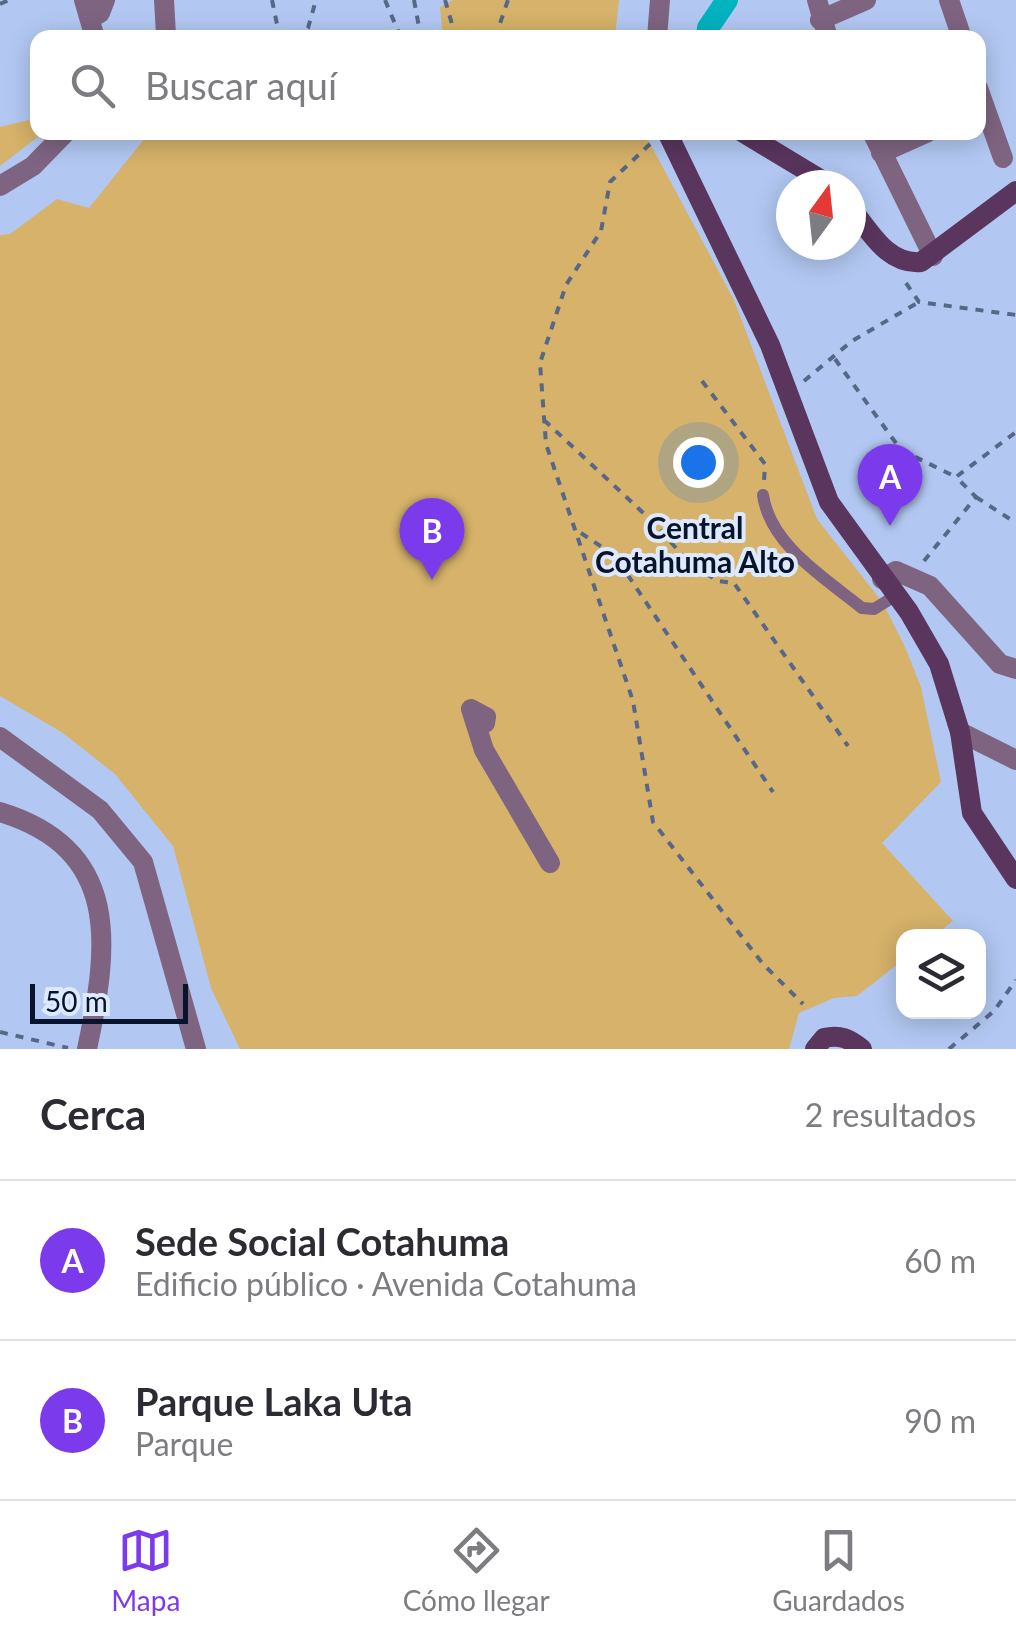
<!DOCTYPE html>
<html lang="es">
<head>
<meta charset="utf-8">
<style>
	:root { --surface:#fff; --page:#f7f7f7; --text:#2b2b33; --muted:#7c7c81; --line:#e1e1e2; --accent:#7c3aed }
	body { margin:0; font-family:Lato,sans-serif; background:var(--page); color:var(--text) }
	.controls { position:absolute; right:30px; bottom:30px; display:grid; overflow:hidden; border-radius:20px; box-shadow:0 5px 25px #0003 }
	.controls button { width:90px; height:90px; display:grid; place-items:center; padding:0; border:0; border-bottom:2px solid var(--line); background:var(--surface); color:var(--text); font:50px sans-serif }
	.compass { position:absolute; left:776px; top:170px; width:90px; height:90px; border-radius:50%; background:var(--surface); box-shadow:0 5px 25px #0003; rotate:15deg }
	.scale { position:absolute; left:30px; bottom:25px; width:158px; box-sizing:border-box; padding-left:10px; border:5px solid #08132c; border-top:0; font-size:28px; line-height:35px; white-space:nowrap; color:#08132c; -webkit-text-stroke:8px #dde9fe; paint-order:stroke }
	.you { position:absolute; left:698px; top:462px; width:35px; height:35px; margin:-25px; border:8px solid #fff; border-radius:50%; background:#1a73e8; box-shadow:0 0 0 15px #1a73e833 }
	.badge { display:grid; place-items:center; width:65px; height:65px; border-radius:50%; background:var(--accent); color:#fff; font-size:32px; font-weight:700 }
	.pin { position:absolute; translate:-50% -82px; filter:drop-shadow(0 2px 5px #0008) }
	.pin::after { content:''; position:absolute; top:52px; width:35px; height:30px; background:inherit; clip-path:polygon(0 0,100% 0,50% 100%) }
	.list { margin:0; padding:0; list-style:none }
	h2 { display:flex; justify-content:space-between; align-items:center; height:130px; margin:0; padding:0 40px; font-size:42px }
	h2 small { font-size:32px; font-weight:400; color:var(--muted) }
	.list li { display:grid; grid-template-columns:65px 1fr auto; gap:30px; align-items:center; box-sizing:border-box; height:160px; padding:0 40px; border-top:2px solid var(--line) }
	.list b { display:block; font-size:38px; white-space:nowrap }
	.list p { margin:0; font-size:32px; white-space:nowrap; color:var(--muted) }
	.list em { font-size:32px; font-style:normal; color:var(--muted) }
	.icon { flex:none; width:55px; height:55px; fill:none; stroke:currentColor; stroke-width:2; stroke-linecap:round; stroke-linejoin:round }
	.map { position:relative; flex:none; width:1016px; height:1049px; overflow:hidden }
	.search { position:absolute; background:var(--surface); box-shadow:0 5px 25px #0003; left:30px; right:30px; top:30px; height:110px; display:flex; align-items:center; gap:25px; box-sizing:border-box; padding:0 35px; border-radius:20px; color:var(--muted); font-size:38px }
	.sheet { height:450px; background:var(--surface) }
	nav { display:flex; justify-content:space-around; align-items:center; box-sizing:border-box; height:140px; border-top:2px solid var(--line); background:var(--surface); font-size:28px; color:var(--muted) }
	nav a { display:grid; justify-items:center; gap:5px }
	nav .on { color:var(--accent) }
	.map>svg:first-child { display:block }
	.green { fill:#d6b26a }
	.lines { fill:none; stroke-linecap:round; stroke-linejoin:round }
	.canal { stroke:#00b3bf; stroke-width:22 }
	.path { stroke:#576788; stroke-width:4; stroke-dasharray:8 8; stroke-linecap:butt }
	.service { stroke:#7e6481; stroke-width:12 }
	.minor { stroke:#7e6481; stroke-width:20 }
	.tertiary { stroke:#7e6481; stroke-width:20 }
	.secondary { stroke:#5a355e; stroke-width:20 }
	.labels { text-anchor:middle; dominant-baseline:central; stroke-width:8; stroke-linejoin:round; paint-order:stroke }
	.neighbourhood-label { font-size:30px; font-weight:bold; fill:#08132c; stroke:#dde9fe }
</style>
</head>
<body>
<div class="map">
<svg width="1016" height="1049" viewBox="0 0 1016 1049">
	<rect width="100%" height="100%" fill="#b2c8f2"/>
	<path class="green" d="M453 0H619L615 37H443L440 7Z
		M37 118 38 132 43 133 0 166V127Z
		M149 133 645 134 734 300 817 519 883 603 905 647 921 687 941 782 882 843 953 921 934 936H904L903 960 857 996 834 998 799 1013 789 1049H240L211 988 173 846 115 774 63 733 0 696V235L10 234 57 199 89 208Z"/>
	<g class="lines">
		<path class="canal" d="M708 28 727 0"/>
		<path class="path" d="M272 0 279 34 292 38
			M385 0 401 38
			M414 0 421 38
			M445 0 456 38
			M0 4 9 0
			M295 38 308 28 316 0
			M495 38 508 0
			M650 144 610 182 601 231 566 285 540 363 546 444 633 701 653 822 763 964 803 1004
			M906 283 919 302 1016 315
			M835 359 901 450 956 477
			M702 381 765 464 764 481
			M804 381 852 341 919 302
			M544 420 653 522 690 564 718 581 734 583 848 746
			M976 497 1016 523
			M581 533 615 556 773 792
			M924 561 976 497 956 477 1016 432
			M0 1032 68 1048
			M949 1049 994 1011 1016 980"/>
		<path class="service" d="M763 495C770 545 825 578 862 608L874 609 895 596"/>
		<path class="minor" d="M164 0 166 35
			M817 0 828 38
			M949 0 962 38
			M92 17 100 13 105 0
			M820 20 866 0
			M657 38 660 0
			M978 88 1003 158
			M872 132 933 256
			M881 153 928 132
			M882 579 896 571 930 586 1000 664 1016 669
			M476 724 485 723 486 717 471 709 484 750 550 863
			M960 732 1016 760
			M0 812C122 849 109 946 87 1049"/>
		<path class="tertiary" d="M84 0 95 38
			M0 186 33 166 66 132
			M0 737 100 810 143 862 196 1049"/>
		<path class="secondary" d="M667 132 770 345 829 502 909 612 939 664 960 732 972 813 1016 879
			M742 132 830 185
			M851 208C870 231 887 265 921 262L1016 191
			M815 1049 824 1038C840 1034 850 1039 862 1049"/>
	</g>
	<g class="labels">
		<g class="neighbourhood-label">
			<text x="695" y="527">Central<tspan x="695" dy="34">Cotahuma Alto</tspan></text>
		</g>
	</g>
</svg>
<div class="controls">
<button><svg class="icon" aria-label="layers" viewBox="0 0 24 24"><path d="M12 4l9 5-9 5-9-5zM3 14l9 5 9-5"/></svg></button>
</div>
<svg class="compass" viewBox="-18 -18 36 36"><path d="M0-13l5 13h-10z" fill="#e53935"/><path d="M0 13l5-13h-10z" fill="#7c7c81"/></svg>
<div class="scale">50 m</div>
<div class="you"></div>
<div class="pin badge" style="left:890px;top:526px">A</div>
<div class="pin badge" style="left:432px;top:580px">B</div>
<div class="search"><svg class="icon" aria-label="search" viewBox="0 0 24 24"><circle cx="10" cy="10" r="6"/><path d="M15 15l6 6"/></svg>Buscar aquí</div>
</div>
<section class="sheet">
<h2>Cerca<small>2 resultados</small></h2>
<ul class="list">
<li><span class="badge">A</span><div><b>Sede Social Cotahuma</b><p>Edificio público · Avenida Cotahuma</p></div><em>60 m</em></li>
<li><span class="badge">B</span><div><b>Parque Laka Uta</b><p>Parque</p></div><em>90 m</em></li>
</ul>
</section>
<nav>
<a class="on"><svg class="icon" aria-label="map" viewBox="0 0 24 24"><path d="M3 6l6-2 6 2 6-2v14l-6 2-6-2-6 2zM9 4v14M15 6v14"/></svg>Mapa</a>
<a><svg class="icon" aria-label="directions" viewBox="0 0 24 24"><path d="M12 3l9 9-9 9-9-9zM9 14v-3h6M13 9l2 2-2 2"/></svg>Cómo llegar</a>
<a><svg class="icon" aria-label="saved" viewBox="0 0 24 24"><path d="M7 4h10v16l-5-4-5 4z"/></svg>Guardados</a>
</nav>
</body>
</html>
